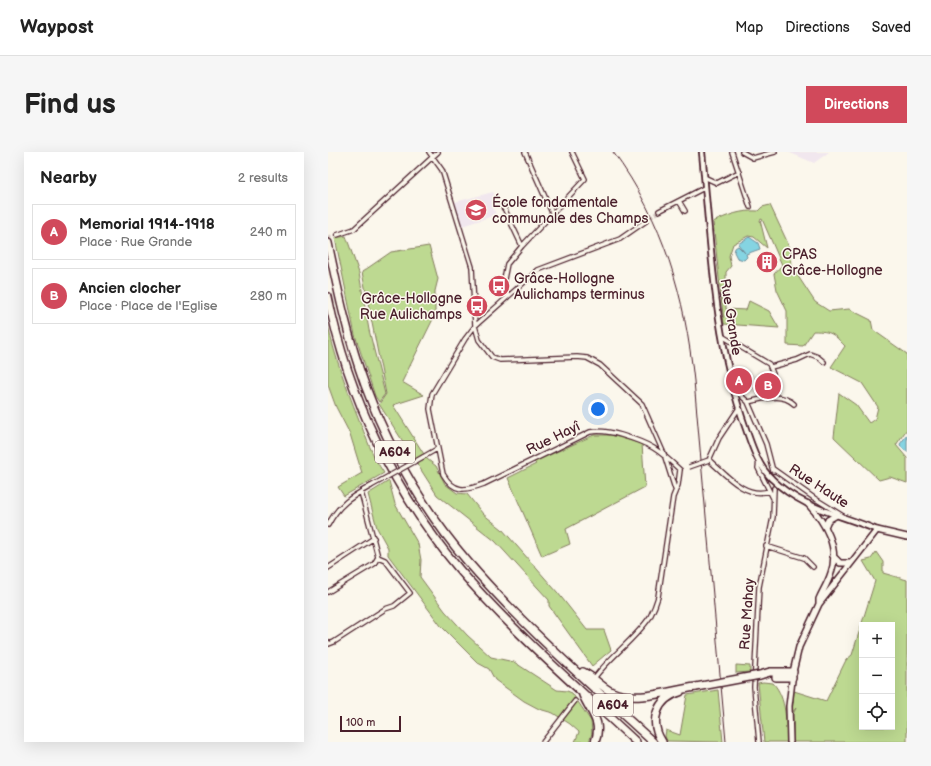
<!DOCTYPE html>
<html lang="en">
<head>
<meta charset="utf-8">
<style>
	:root { --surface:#fff; --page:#f6f6f6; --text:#222; --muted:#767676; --line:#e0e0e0; --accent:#d1495b }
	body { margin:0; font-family:"Balsamiq Sans",sans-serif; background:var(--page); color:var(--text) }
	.controls { position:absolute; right:12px; bottom:12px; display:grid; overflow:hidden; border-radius:0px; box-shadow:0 4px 16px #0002 }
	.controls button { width:36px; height:36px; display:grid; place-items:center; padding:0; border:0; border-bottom:1px solid var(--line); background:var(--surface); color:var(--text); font:20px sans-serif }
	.scale { position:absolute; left:12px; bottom:10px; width:61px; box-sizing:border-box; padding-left:4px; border:2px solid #4a1f2b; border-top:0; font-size:11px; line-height:14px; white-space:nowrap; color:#4a1f2b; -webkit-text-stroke:3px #fbf7ec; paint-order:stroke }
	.you { position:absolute; left:270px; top:257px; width:14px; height:14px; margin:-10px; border:3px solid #fff; border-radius:50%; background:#1a73e8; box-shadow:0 0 0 6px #1a73e833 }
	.badge { display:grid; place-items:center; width:26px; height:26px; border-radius:50%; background:var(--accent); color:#fff; font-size:13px; font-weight:700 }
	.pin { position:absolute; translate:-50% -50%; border:2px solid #fff; box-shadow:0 1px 4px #0006 }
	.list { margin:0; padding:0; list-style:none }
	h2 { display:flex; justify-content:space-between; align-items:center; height:52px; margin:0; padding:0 16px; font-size:17px }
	h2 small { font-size:13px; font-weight:400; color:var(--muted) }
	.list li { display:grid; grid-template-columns:26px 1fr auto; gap:12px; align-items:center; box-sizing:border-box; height:56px; margin:0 8px 8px; padding:0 8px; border:1px solid var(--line); border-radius:0px }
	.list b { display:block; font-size:15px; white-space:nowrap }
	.list p { margin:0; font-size:13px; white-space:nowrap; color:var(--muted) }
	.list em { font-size:13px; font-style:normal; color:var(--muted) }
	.icon { flex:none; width:22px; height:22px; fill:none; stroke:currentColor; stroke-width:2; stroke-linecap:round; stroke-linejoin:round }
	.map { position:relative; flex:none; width:579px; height:590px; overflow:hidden; border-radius:0px }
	header { display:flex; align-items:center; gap:24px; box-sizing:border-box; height:56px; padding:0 20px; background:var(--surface); border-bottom:1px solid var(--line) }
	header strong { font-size:19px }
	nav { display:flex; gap:22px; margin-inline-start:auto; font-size:14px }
	.intro { display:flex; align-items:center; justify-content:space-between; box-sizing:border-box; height:96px; padding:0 24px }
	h1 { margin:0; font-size:28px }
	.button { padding:10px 18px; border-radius:0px; background:var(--accent); color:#fff; font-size:14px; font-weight:700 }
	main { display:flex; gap:24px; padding:0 24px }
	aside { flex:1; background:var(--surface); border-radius:0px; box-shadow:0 4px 16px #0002 }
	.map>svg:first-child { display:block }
	.built { fill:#f1e7ee }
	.green { fill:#bdd991; stroke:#847c5e; fill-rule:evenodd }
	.water { fill:#85d4e2; stroke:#6d8c99 }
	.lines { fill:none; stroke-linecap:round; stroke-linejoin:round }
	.minor-tunnel { stroke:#d8ccc5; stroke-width:3.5; stroke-dasharray:3.5 2; stroke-linecap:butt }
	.minor-casing { stroke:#4a1f2b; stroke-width:6 }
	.tertiary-casing { stroke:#4a1f2b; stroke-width:8 }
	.secondary-casing { stroke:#4a1f2b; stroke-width:8 }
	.motorway-casing { stroke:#4a1f2b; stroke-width:10 }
	.minor { stroke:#fbf7ec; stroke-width:3.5 }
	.tertiary { stroke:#fbf7ec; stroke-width:4.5 }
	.secondary { stroke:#fbf7ec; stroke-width:5 }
	.motorway { stroke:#fbf7ec; stroke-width:7 }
	.rail { stroke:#4a1f2b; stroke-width:1 }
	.minor-bridge-casing { stroke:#4a1f2b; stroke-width:6; stroke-linecap:butt }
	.motorway-bridge-casing { stroke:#4a1f2b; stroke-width:10; stroke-linecap:butt }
	.minor-bridge { stroke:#fbf7ec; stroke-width:3.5 }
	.motorway-bridge { stroke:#fbf7ec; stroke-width:7 }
	.labels { text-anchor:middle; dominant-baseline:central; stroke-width:3; stroke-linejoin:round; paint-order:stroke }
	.shield { fill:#fbf7ec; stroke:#7f6065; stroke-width:1 }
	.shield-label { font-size:13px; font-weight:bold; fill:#4a1f2b }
	.poi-label { font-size:14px; fill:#4a1f2b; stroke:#fbf7ec; text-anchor:start }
	.street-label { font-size:14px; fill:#4a1f2b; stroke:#fbf7ec }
</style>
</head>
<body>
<header>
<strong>Waypost</strong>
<nav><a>Map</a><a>Directions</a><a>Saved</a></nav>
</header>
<div class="intro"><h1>Find us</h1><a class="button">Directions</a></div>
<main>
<aside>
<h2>Nearby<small>2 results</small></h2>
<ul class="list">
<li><span class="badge">A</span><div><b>Memorial 1914-1918</b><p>Place · Rue Grande</p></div><em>240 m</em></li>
<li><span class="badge">B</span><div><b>Ancien clocher</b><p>Place · Place de l'Eglise</p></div><em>280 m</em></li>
</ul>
</aside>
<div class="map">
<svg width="579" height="590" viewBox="0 0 579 590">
	<rect width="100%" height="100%" fill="#fbf7ec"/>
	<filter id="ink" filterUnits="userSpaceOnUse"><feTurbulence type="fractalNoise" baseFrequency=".025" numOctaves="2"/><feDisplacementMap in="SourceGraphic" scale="8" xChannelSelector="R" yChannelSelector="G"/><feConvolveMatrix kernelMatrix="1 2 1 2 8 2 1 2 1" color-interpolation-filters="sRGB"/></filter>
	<g filter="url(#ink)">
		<path class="built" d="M460 0H501L486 11Z
			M165 40 170 51 165 54 168 63 134 74 127 50Z"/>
		<path class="green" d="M442 53 463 98 464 115 487 150 501 159 521 157 543 168 545 178 579 202V277L568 293 579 306V331L562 325 551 328 506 285 511 241 528 253 541 271 547 267 550 255 534 231 503 215 517 194C505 182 504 179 485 179L475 194 459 193V159L449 138 446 122 454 113 434 67 432 68 439 96 426 85 420 84 405 92 401 104 403 114 398 120V157L418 158 421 149 441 159 451 176 396 172 385 70C400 63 413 58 430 59L434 55Z
			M18 84 31 121 41 178 57 242 51 250 47 244 27 183 7 86Z
			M101 94 110 127 107 139V163L74 230 96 243 65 253 99 307 108 314 117 332 129 341 139 342 155 362 174 377 230 441 259 478H276L283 498 264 514 221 454V448L167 389 109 343 51 252 58 242 34 120 63 100Z
			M0 174C7 205 18 235 30 265 38 285 44 304 56 321L16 344 10 335 34 321 22 282 8 255 0 233Z
			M266 283H283L314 292 317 335 238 377 242 392 214 404 180 326 208 312 206 310Z
			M61 329 67 352 90 392 93 408 92 425 117 459 139 483 163 505 186 510 229 538 239 539 244 541 263 569 264 581 261 590H247L251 580 242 572 225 561 211 557 196 549 167 528 161 517 150 511 113 474 60 403V396L49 376 40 342Z
			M548 400 555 410V421L579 428V590H465V562L468 556 464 561 466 539 498 549 518 508 524 503 547 429 535 409 543 407ZM534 473H564V575H534Z
			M408 513 422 514V520L408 521Z
			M435 530 445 531C459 546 458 571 459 590H436L430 531Z
			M390 538 395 590 339 589 337 584 338 578 352 583 359 543Z"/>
		<path class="water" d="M421 85 430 91 432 97 418 102 419 105 416 108 409 106 406 100 407 96 410 94 417 101 410 92Z
			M579 283V300L573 295 572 292Z"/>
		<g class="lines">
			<path class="minor-tunnel" d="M318 69 331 59
				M0 85 9 83
				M445 320 446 336"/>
			<g class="minor-casing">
				<path id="minor" d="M101 0 114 18 144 115 147 174 151 188 164 205 172 208 249 205 259 206 272 213 314 252 336 302 347 337
					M197 0 225 63
					M404 0 422 55
					M414 0 425 6 447 0
					M376 25 389 31 411 20
					M351 49 357 59
					M173 53 177 58 194 94
					M331 59 376 36
					M318 69 292 87 210 118 147 174 137 187 104 242 102 257 115 322C126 341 137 339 156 332L262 280C273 278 283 280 293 283 323 292 330 297 352 318
					M9 83 26 77 110 0
					M180 144 176 135V127L179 112 194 94 257 27 244 0
					M394 184 441 212 445 222 447 244
					M443 215 469 208 482 202 490 205 496 210
					M406 241H410L420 250 438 292 445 319
					M420 250C435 247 453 240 466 252
					M411 256 391 286 381 308C398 323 418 347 441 339
					M95 305 109 297
					M431 309 430 316 445 346
					M445 317 486 346 515 364
					M0 373C11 352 23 345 43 334
					M438 394 476 406 485 415
					M0 416 46 386
					M0 440 46 412 50 405 33 340
					M0 490 1 492 6 490 57 457 66 454 82 441 57 408 50 405
					M267 525C283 504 307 487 322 465 325 459 328 452 330 445L345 345 350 333 352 318
					M215 590 247 549
					M431 590 426 535 431 435 445 365 446 336"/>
			</g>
			<g class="tertiary-casing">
				<path id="tertiary" d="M374 0C383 93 386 188 418 277 424 294 430 314 444 327 474 357 512 362 549 378"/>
			</g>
			<g class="secondary-casing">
				<path id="secondary" d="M497 375 500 368 507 364
					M505 404 512 411H522
					M491 452 549 378 579 385
					M462 590 461 554 465 520 471 495 491 452V447C495 438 500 431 503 421 512 396 497 370 480 352"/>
			</g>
			<g class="motorway-casing">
				<path id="motorway" d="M0 91C10 139 20 187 37 233 61 297 96 359 140 410 196 475 262 532 325 590
					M0 145C20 244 66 340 131 417 185 480 248 534 308 590
					M255 520C266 525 273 535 284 540 309 551 342 538 368 535
					M432 523 442 520H465
					M448 525H464
					M255 543C262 560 275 569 267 590
					M334 590C321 570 328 547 352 540"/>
			</g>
			<use href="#minor" class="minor"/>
			<use href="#tertiary" class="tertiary"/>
			<use href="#secondary" class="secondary"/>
			<use href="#motorway" class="motorway"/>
			<path class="rail" d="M285 0C336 69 357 145 366 229L398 590"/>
			<g class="minor-bridge-casing">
				<path id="minor-bridge" d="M361 315 381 308
					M43 334 95 305"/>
			</g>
			<g class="motorway-bridge-casing">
				<path id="motorway-bridge" d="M368 535 432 523"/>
			</g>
			<use href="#minor-bridge" class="minor-bridge"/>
			<use href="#motorway-bridge" class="motorway-bridge"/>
		</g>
	</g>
	<defs>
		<g id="school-disc" transform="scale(1.15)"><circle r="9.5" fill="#d1495b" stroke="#fbf7ec"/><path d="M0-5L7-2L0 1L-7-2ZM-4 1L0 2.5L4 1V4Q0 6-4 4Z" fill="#fff"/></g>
		<g id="building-disc" transform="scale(1.15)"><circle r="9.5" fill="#d1495b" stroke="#fbf7ec"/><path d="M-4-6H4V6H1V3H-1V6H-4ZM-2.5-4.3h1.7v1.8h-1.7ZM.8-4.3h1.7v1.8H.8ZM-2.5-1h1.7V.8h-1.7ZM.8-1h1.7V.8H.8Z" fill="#fff"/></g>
		<g id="bus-disc" transform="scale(1.15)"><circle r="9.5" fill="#d1495b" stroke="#fbf7ec"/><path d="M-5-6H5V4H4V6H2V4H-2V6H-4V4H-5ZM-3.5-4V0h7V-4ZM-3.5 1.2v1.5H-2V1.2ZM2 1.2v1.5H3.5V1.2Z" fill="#fff"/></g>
	</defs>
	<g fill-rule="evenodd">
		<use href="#school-disc" x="148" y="58"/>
		<use href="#building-disc" x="439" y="110"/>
		<use href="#bus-disc" x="171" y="134"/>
		<use href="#bus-disc" x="149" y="154"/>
	</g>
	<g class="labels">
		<g class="shield">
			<rect x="47" y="289" width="40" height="22" rx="3"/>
			<rect x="265" y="542" width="40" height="22" rx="3"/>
		</g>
		<g class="shield-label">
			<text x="67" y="300">A604</text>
			<text x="285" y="553">A604</text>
		</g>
		<g class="poi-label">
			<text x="164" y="50">École fondamentale<tspan x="164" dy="16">communale des Champs</tspan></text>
			<text x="454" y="102">CPAS<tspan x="454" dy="16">Grâce-Hollogne</tspan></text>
			<text x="186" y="126">Grâce-Hollogne<tspan x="186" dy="16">Aulichamps terminus</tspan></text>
			<text x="134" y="146" text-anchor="end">Grâce-Hollogne<tspan x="134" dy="16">Rue Aulichamps</tspan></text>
		</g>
		<g class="street-label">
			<text transform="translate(403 165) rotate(81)">Rue Grande</text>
			<text transform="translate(225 286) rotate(-26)">Rue Hayî</text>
			<text transform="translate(491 334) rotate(33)">Rue Haute</text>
			<text transform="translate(419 462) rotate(-86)">Rue Mahay</text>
		</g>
	</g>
</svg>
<div class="controls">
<button>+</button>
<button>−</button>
<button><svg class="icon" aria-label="locate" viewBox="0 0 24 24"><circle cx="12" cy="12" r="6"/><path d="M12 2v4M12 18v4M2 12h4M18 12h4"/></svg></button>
</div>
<div class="scale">100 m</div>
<div class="you"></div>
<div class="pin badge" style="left:411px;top:229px">A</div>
<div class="pin badge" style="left:440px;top:234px">B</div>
</div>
</main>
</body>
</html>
